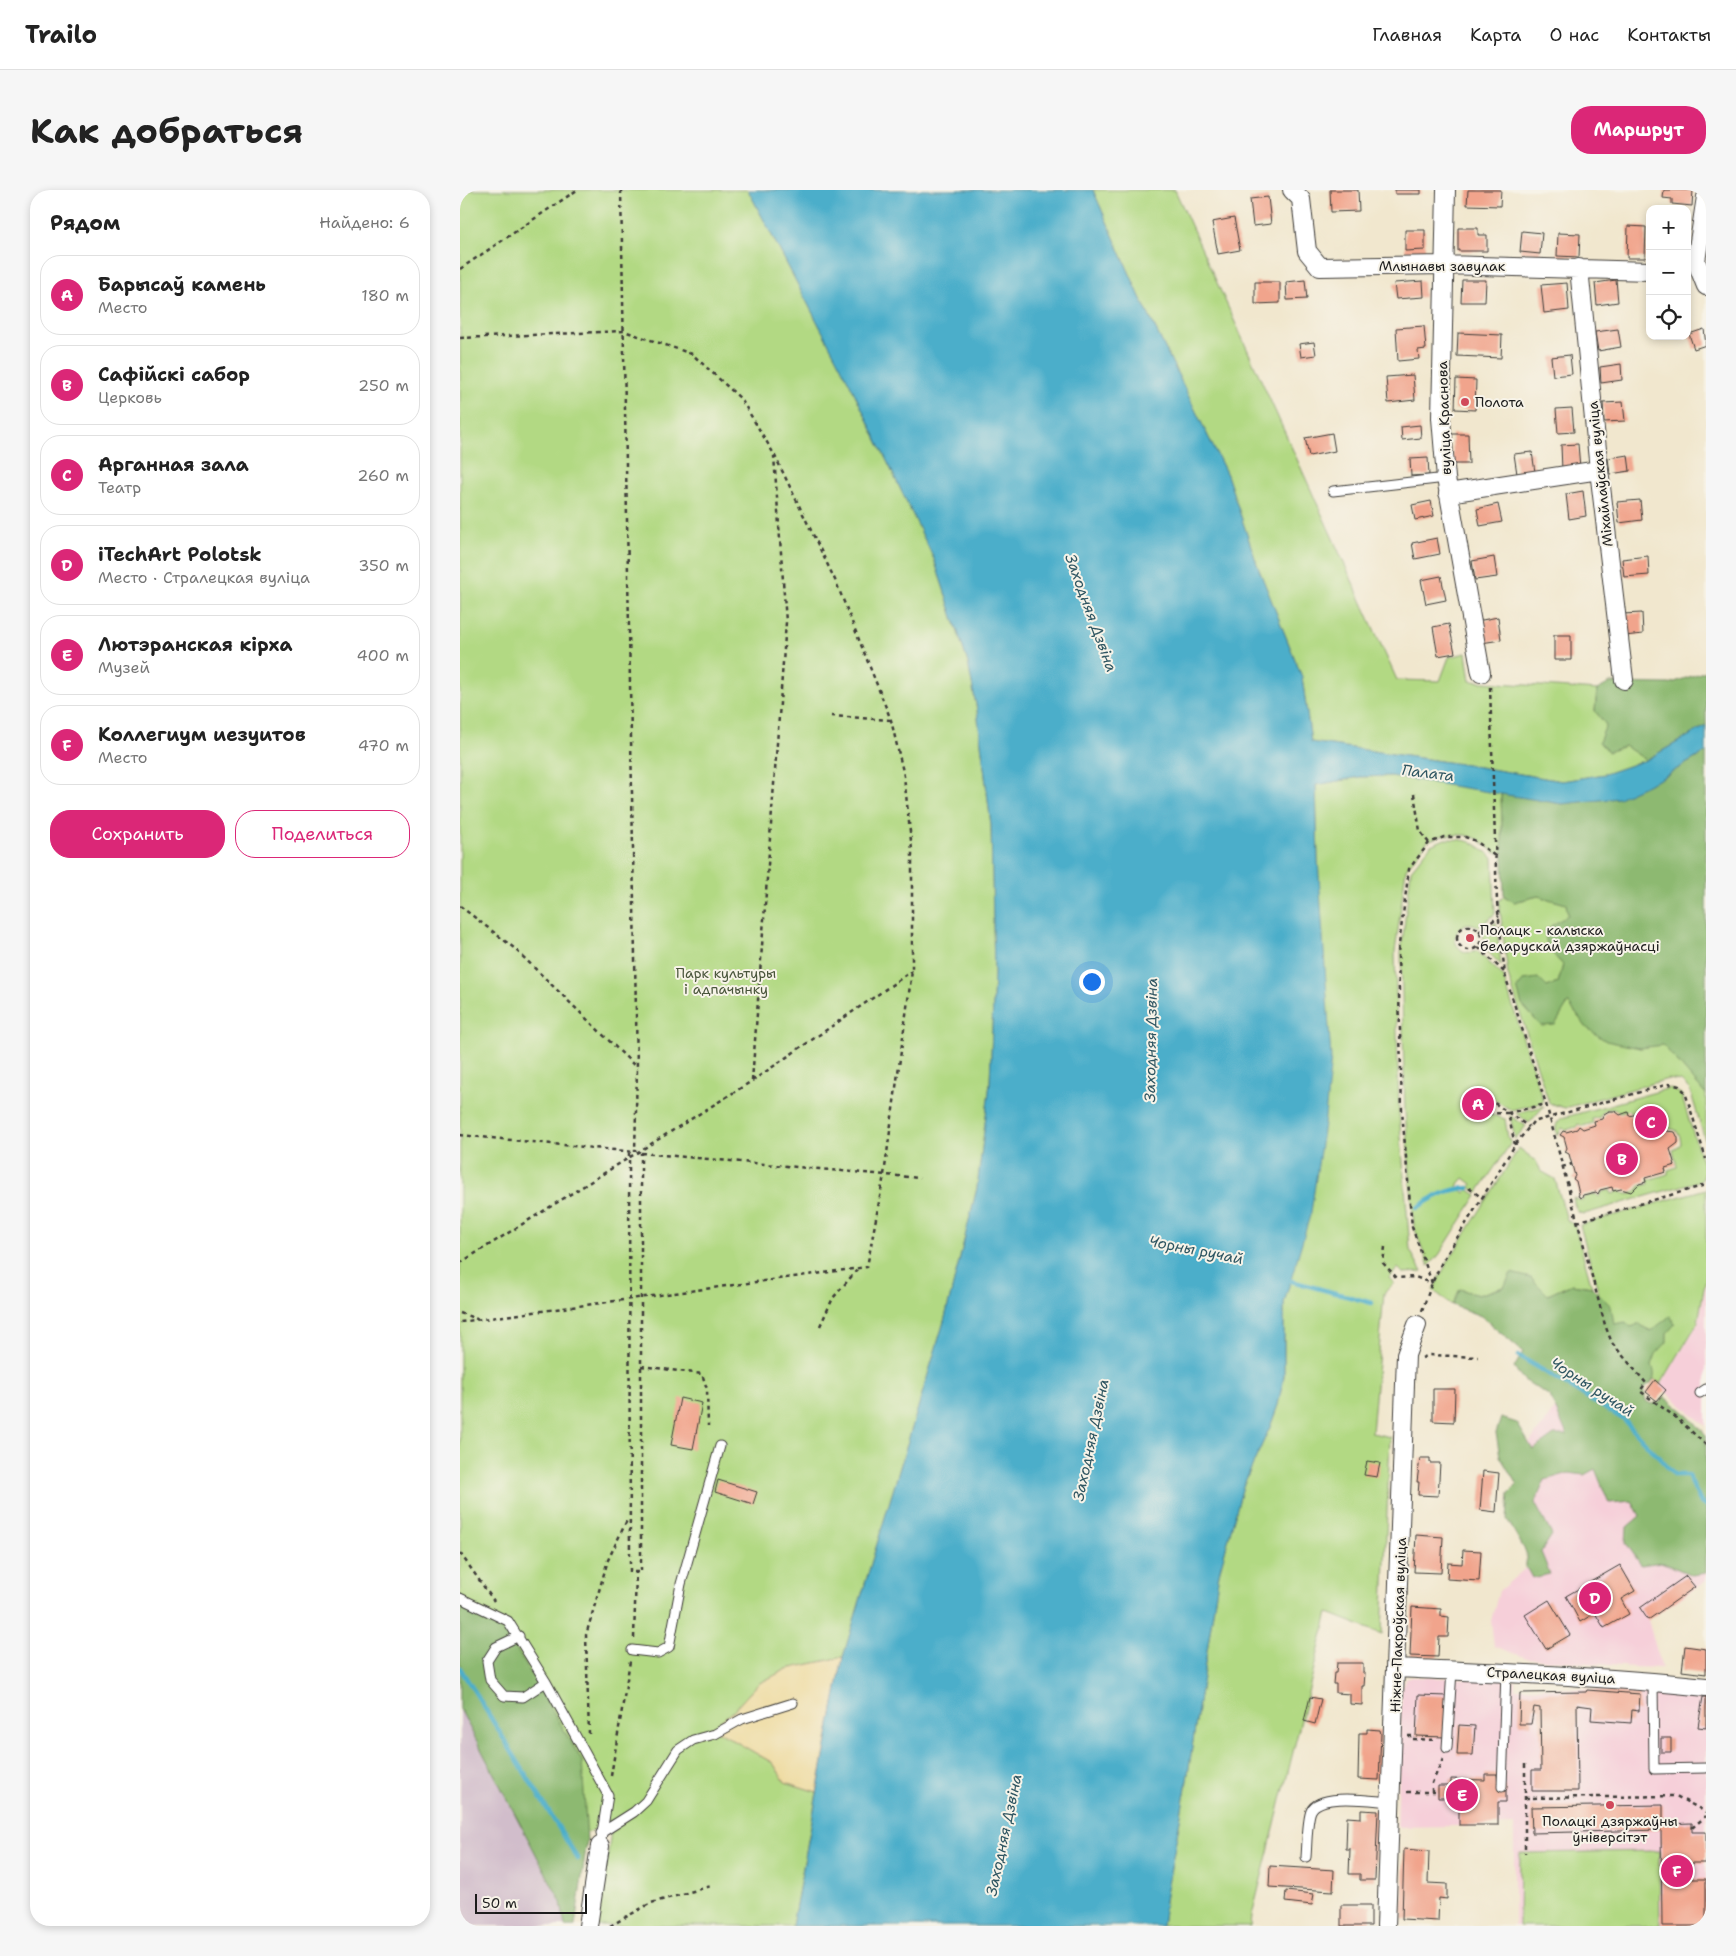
<!DOCTYPE html>
<html lang="ru">
<head>
<meta charset="utf-8">
<style>
	:root { --surface:#fff; --page:#f6f6f6; --text:#222; --muted:#767676; --line:#e0e0e0; --accent:#db2777 }
	body { margin:0; font-family:"Shantell Sans",sans-serif; background:var(--page); color:var(--text) }
	.controls { position:absolute; right:15px; top:15px; display:grid; overflow:hidden; border-radius:10px; box-shadow:0 2px 8px #0003 }
	.controls button { width:45px; height:45px; display:grid; place-items:center; padding:0; border:0; border-bottom:1px solid var(--line); background:var(--surface); color:var(--text); font:25px sans-serif }
	.scale { position:absolute; left:15px; bottom:12px; width:112px; box-sizing:border-box; padding-left:5px; border:2px solid #1c1c1c; border-top:0; font-size:14px; line-height:18px; white-space:nowrap; color:#1c1c1c; -webkit-text-stroke:4px #f7f3e8; paint-order:stroke }
	.you { position:absolute; left:631px; top:791px; width:18px; height:18px; margin:-12px; border:4px solid #fff; border-radius:50%; background:#1a73e8; box-shadow:0 0 0 8px #1a73e833 }
	.badge { display:grid; place-items:center; width:32px; height:32px; border-radius:50%; background:var(--accent); color:#fff; font-size:16px; font-weight:700 }
	.pin { position:absolute; translate:-50% -50%; border:2px solid #fff; box-shadow:0 1px 5px #0006 }
	.list { margin:0; padding:0; list-style:none }
	h2 { display:flex; justify-content:space-between; align-items:center; height:65px; margin:0; padding:0 20px; font-size:21px }
	h2 small { font-size:16px; font-weight:400; color:var(--muted) }
	.list li { display:grid; grid-template-columns:32px 1fr auto; gap:15px; align-items:center; box-sizing:border-box; height:80px; margin:0 10px 10px; padding:0 10px; border:1px solid var(--line); border-radius:20px }
	.list b { display:block; font-size:19px; white-space:nowrap }
	.list p { margin:0; font-size:16px; white-space:nowrap; color:var(--muted) }
	.list em { font-size:16px; font-style:normal; color:var(--muted) }
	.actions { display:flex; gap:10px; padding:15px 20px }
	.actions a { flex:1; padding:11px 0; border:1px solid var(--accent); border-radius:20px; text-align:center; font-size:18px; color:var(--accent) }
	.actions .main { background:var(--accent); color:#fff }
	.icon { flex:none; width:28px; height:28px; fill:none; stroke:currentColor; stroke-width:2; stroke-linecap:round; stroke-linejoin:round }
	.map { position:relative; flex:none; width:1246px; height:1736px; overflow:hidden; border-radius:20px }
	header { display:flex; align-items:center; gap:30px; box-sizing:border-box; height:70px; padding:0 25px; background:var(--surface); border-bottom:1px solid var(--line) }
	header strong { font-size:24px }
	nav { display:flex; gap:28px; margin-inline-start:auto; font-size:18px }
	.intro { display:flex; align-items:center; justify-content:space-between; box-sizing:border-box; height:120px; padding:0 30px }
	h1 { margin:0; font-size:35px }
	.button { padding:12px 22px; border-radius:20px; background:var(--accent); color:#fff; font-size:18px; font-weight:700 }
	main { display:flex; gap:30px; padding:0 30px }
	aside { flex:1; background:var(--surface); border-radius:20px; box-shadow:0 2px 8px #0003 }
	.map>svg:first-child { display:block }
	.built { fill:#f6cfd9 }
	.industrial { fill:#d1bdcb }
	.green { fill:#b2d983; stroke:#677a50 }
	.forest { fill:#8db971; stroke:#546a46 }
	.sand { fill:#eeda9e; stroke:#857b5d }
	.water { fill:#4baeca; stroke:#346573 }
	.lines { fill:none; stroke-linecap:round; stroke-linejoin:round }
	.stream { stroke:#4baeca; stroke-width:4.5 }
	.building { fill:#f1a48c }
	.service-casing { stroke:#3c3a37; stroke-width:11 }
	.minor-casing { stroke:#3c3a37; stroke-width:20 }
	.path { stroke:#3c3a37; stroke-width:2.5; stroke-dasharray:4 4; stroke-linecap:butt }
	.service { stroke:#fff; stroke-width:9 }
	.minor { stroke:#fff; stroke-width:18 }
	.poi-dot { fill:#d1495b; stroke:#f7f3e8; stroke-width:2 }
	.labels { text-anchor:middle; dominant-baseline:central; stroke-width:4; stroke-linejoin:round; paint-order:stroke }
	.street-label { font-size:14px; fill:#1c1c1c; stroke:#f7f3e8 }
	.poi-label { font-size:14px; fill:#1c1c1c; stroke:#f7f3e8; text-anchor:start }
	.park-label { font-size:14px; fill:#49553b; stroke:#f7f3e8 }
	.water-label { font-size:15px; font-style:italic; fill:#2f5662; stroke:#f7f3e8 }
</style>
</head>
<body>
<header>
<strong>Trailo</strong>
<nav><a>Главная</a><a>Карта</a><a>О нас</a><a>Контакты</a></nav>
</header>
<div class="intro"><h1>Как добраться</h1><a class="button">Маршрут</a></div>
<main>
<aside>
<h2>Рядом<small>Найдено: 6</small></h2>
<ul class="list">
<li><span class="badge">A</span><div><b>Барысаў камень</b><p>Место</p></div><em>180 m</em></li>
<li><span class="badge">B</span><div><b>Сафійскі сабор</b><p>Церковь</p></div><em>250 m</em></li>
<li><span class="badge">C</span><div><b>Арганная зала</b><p>Театр</p></div><em>260 m</em></li>
<li><span class="badge">D</span><div><b>iTechArt Polotsk</b><p>Место · Стралецкая вуліца</p></div><em>350 m</em></li>
<li><span class="badge">E</span><div><b>Лютэранская кірха</b><p>Музей</p></div><em>400 m</em></li>
<li><span class="badge">F</span><div><b>Коллегиум иезуитов</b><p>Место</p></div><em>470 m</em></li>
</ul>
<div class="actions"><a class="main">Сохранить</a><a>Поделиться</a></div>
</aside>
<div class="map">
<svg width="1246" height="1736" viewBox="0 0 1246 1736">
	<rect width="100%" height="100%" fill="#f7f3e8"/>
	<filter id="ink" filterUnits="userSpaceOnUse"><feTurbulence type="fractalNoise" baseFrequency=".02" numOctaves="2"/><feDisplacementMap in="SourceGraphic" scale="10" xChannelSelector="R" yChannelSelector="G"/><feConvolveMatrix kernelMatrix="1 2 1 2 8 2 1 2 1" color-interpolation-filters="sRGB"/></filter>
	<filter id="wash" filterUnits="userSpaceOnUse"><feTurbulence type="fractalNoise" baseFrequency=".0096" numOctaves="4" result="noise"/><feDisplacementMap in="SourceGraphic" scale="20" xChannelSelector="R" yChannelSelector="G"/><feGaussianBlur stdDeviation="1.12" result="paint"/><feColorMatrix in="noise" values="0 0 0 0 0 0 0 0 0 0 0 0 0 0 0 0 0 1.4 0 .05"/><feComposite in="paint" operator="in"/></filter>
	<g filter="url(#wash)">
		<rect width="100%" height="100%" fill="#f1e7ce"/>
		<path class="built" d="M1246 1094V1236L1205 1201 1206 1199 1201 1196 1239 1132Z
			M1097 1216 1246 1369V1391L1188 1430 1202 1478 1173 1477 1067 1468 1034 1456 1031 1431 1039 1401 1068 1376 1064 1260Z
			M952 1487 1055 1490V1498L1127 1499 1246 1507V1736H1054V1635L937 1637 942 1497 946 1489Z"/>
		<path class="industrial" d="M0 1519 101 1713 105 1736H0Z"/>
		<path class="green" d="M0 0H288L390 194 474 369 508 473 517 520 531 635 534 783 530 893 517 998 485 1128 383 1467 327 1479 298 1494 273 1521 252 1538 313 1573 325 1592 357 1602 332 1736H137L149 1657 152 1630 117 1648 0 1462Z
			M633 0H715L937 490 980 491 989 467 1006 463 1010 491 1137 500 1135 521 1165 555 1186 570 1145 584 1102 591 1001 574 851 552 842 487 798 377 767 285 680 107Z
			M931 586 1041 603 1043 663H1035L1018 649 1005 645H983L968 651 946 679 935 762 939 922 950 1060 962 1082 943 1083 938 1078 929 1088 934 1093 924 1103 912 1243 930 1247 922 1444 868 1423 792 1725 791 1736H702L706 1704 725 1603 759 1383 783 1296 810 1237 818 1215 824 1186V1113L830 1091 858 670 856 595 900 587Z
			M985 649C1009 649 1015 652 1033 668L1035 724 1019 737C1007 729 996 736 995 751 999 761 1006 765 1017 761L1043 786 1083 910 1082 913 1051 920 1019 900 1003 906 1001 918 1005 927 1033 925 1045 929 1048 948 1051 953 1018 1002 1010 997 1012 994 1004 988 997 996 1005 1003 1008 999 1017 1005 979 1065 969 1076 954 1037 945 921 941 762 951 680 971 655Z
			M1044 706 1054 712 1078 706 1107 714 1108 726 1087 757 1103 775 1098 793 1087 797 1095 834 1108 813 1127 838 1180 858 1203 854 1246 905V953L1230 900 1221 891 1208 889 1105 918 1089 913 1048 785 1039 711Z
			M1036 732 1041 775 1022 756 1024 752 1023 743Z
			M1210 898 1221 904 1245 981 1243 988 1239 991 1124 1024C1115 1023 1115 1016 1113 1008L1122 1011 1124 1007 1136 1004 1139 1007 1142 1002 1150 1000 1152 1004 1160 1001C1168 1007 1175 1004 1180 996L1189 994 1188 990 1208 984V980L1217 977 1213 960 1221 954 1220 947 1216 940 1207 938 1203 921 1193 923 1191 918 1170 923 1169 920 1160 922C1152 917 1144 918 1140 927L1132 929 1133 933 1123 936 1118 934 1116 937 1106 940 1102 938 1097 946C1095 938 1095 933 1102 928Z
			M1084 916 1069 933 1056 923Z
			M1050 926 1066 936 1055 949Z
			M1059 958 1076 971 1081 981 1095 989 1107 1030 1115 1036 1132 1097 1112 1094 1088 1105 1071 1088 1018 1105 1000 1099 992 1115 973 1100 986 1075Z
			M1246 999V1087L1238 1132 1201 1194 1194 1189 1190 1194 1147 1133 1120 1035Z
			M1199 1661 1200 1736H1059L1060 1663Z"/>
		<path class="forest" d="M1246 481V536L1186 570 1165 556 1148 562 1139 552 1146 535 1135 521 1137 500 1150 493 1209 494Z
			M1246 562V905L1203 855 1180 858 1146 851 1127 838 1108 813 1095 835 1081 836 1062 815 1057 798 1064 790 1078 788 1087 797 1098 793 1103 775 1087 757 1085 740 1108 725 1106 714 1078 706 1054 712 1044 706 1041 603 1102 614 1200 589Z
			M1051 1083 1071 1088 1088 1105 1112 1094 1132 1097 1151 1116 1154 1134 1166 1132 1171 1137 1179 1134 1191 1141 1210 1126 1215 1134 1207 1143V1152L1196 1164 1192 1175C1197 1188 1193 1191 1183 1199L1186 1211 1191 1214 1201 1212 1204 1206 1229 1226 1246 1245V1383L1232 1385 1201 1372 1181 1375 1166 1353 1167 1337 1180 1326 1172 1311 1149 1313 1135 1279 1124 1285 1109 1283 1085 1290 1075 1313 1092 1345 1081 1362 1090 1384 1072 1388 1066 1377V1362L1047 1329 1049 1303 1057 1295 1040 1266 1036 1243 1041 1228 1057 1233 1073 1260 1094 1245H1107L1090 1206 1064 1190 1054 1178 1063 1162 1021 1126 992 1115 1000 1099 1018 1105 1044 1097Z
			M0 1416 44 1438 122 1571 127 1651 115 1736H105L101 1712 0 1519Z"/>
		<path class="sand" d="M383 1467 357 1602 325 1592 313 1573 252 1538 273 1521 298 1494 327 1479Z"/>
		<path class="water" d="M288 0H633L680 107 767 285 798 377 842 487 851 552 1001 574 1102 591 1145 584 1186 570 1246 536V562L1200 589 1159 608 1102 614 931 586 900 587 856 595 858 670 871 868 865 927 851 1022 824 1113V1186L818 1215 810 1237 783 1296 759 1383 725 1603 706 1704 702 1736H332L383 1467 485 1128 517 998 530 893 534 783 531 635 517 520 508 473 474 369 390 194Z"/>
		<g class="lines">
			<path class="stream" d="M957 1018C973 1007 989 998 1009 998
				M824 1089 912 1113
				M1059 1166 1163 1229 1215 1285H1228L1241 1313 1246 1316
				M0 1478 118 1669"/>
		</g>
		<g id="blocks">
			<path class="building" d="M870 0H898L899 21 871 22Z
				M935 0H961V4H935Z
				M1008 0H1041L1040 16 1007 15Z
				M1204 0H1233L1232 16 1212 14V9L1203 8Z
				M808 7 811 34 793 36 790 9Z
				M774 28 780 60 758 64 752 32Z
				M1168 36 1186 37 1185 68H1167Z
				M998 38H1018V45H1027V61H998Z
				M945 40H965V60L945 61Z
				M1062 41 1082 43 1080 64 1060 62Z
				M1098 43 1120 44 1119 67 1097 66Z
				M845 90 847 109 827 110 826 92Z
				M1002 90H1026L1025 112H1001Z
				M1156 90 1158 112 1137 115 1135 93Z
				M963 91 964 107 936 109 934 93Z
				M795 92H820V113L795 114Z
				M1107 93 1109 120 1084 123 1081 95Z
				M964 136 966 159 958 160 959 169 938 171 936 138Z
				M1158 139 1161 157 1138 161 1135 142Z
				M1244 139 1246 155 1234 159 1229 144Z
				M998 143 1042 145 1041 168 997 166Z
				M854 152 856 165 841 167 839 154Z
				M1110 165 1112 184 1093 186 1091 167Z
				M1161 174 1162 190 1141 193 1140 177Z
				M953 185 955 210 928 213 926 187Z
				M996 189 1016 190 1015 220 995 219Z
				M1163 212 1165 231 1144 232 1143 213Z
				M1112 218 1114 242 1098 243 1096 219Z
				M960 235 961 248 942 250 941 237Z
				M872 243 875 261 849 266 845 248Z
				M992 244H1008L1009 274H993Z
				M1118 254 1120 278 1102 280 1101 255Z
				M1072 262 1075 282 1057 284 1054 264Z
				M1168 265 1170 281 1150 284 1148 268Z
				M968 268 969 285 951 286 950 269Z
				M1123 301 1126 326 1109 329 1106 304Z
				M1180 310 1182 330 1159 333 1157 312Z
				M971 311 974 326 955 330 952 315Z
				M1038 314 1042 332 1020 336 1017 319Z
				M977 348 980 364 955 369 952 353Z
				M1188 366 1189 385 1164 387 1162 369Z
				M1034 367 1037 387 1015 390 1012 371Z
				M981 386 986 410 966 414 961 390Z
				M1182 423 1183 444 1164 446 1162 424Z
				M1038 427 1041 450 1021 453 1017 431Z
				M989 434 995 463 978 466 973 437Z
				M1094 445H1111V470H1094Z
				M1149 921H1155L1160 925 1168 922 1169 926 1190 921 1191 926 1201 923 1206 941 1215 942 1218 948V953L1210 959 1215 975 1205 978 1206 982 1185 988 1186 992 1179 994 1171 1002 1161 999 1153 1001 1152 997 1140 1000 1138 1004 1136 1002 1123 1005 1121 1008 1118 1006 1119 1004 1116 991 1113 989 1115 986 1109 964 1105 962 1107 958 1104 947 1100 945 1103 941 1106 942 1117 939 1119 936 1123 939 1135 935 1134 931 1142 929 1144 924Z
				M1195 1190 1206 1200 1197 1211 1186 1202Z
				M973 1199H995L994 1232 973 1231Z
				M220 1208 242 1213 233 1259 211 1255Z
				M960 1268H970V1273H980L978 1306 958 1305 959 1292H957Z
				M907 1271 920 1273 917 1287 904 1285Z
				M1023 1281 1039 1283 1036 1322 1020 1320Z
				M258 1290 297 1302 293 1314 255 1302Z
				M956 1345 983 1347 981 1383 954 1382Z
				M1003 1360 1021 1361 1019 1391 987 1389 988 1373 1002 1374Z
				M1160 1375 1175 1401 1161 1409 1169 1424 1144 1438 1135 1423 1120 1432 1106 1406Z
				M1226 1386 1235 1397 1188 1430 1180 1418Z
				M1089 1410 1110 1445 1086 1459 1065 1425Z
				M952 1417 981 1419V1426L989 1427 988 1447H979L978 1467 950 1466Z
				M1225 1456 1246 1459V1484L1222 1481Z
				M877 1473H903V1483H905L904 1496H902V1515L890 1514V1504L876 1503V1494H873L874 1483H876Z
				M1127 1500 1180 1504 1179 1521 1172 1520 1171 1533 1131 1530 1132 1517 1117 1515 1118 1601H1072V1580H1081L1080 1518 1074 1517 1071 1534H1059L1060 1503 1126 1502Z
				M958 1505 987 1506 985 1547 956 1546Z
				M850 1507 861 1509 855 1534 844 1531Z
				M1243 1507H1246V1538L1238 1537Z
				M999 1535 1015 1536 1013 1565H997Z
				M907 1539 920 1540 921 1544 919 1590 898 1589 899 1543H907Z
				M1201 1548H1211V1562H1201Z
				M1025 1584H1037L1038 1597H1046V1612H1038V1635H999V1615H991V1608H978V1596H991V1589L1025 1590Z
				M1203 1615V1634L1232 1633V1642H1246V1673H1232V1689H1246V1736H1202L1201 1640 1072 1643 1071 1617Z
				M901 1620 918 1621 915 1690H900V1684H889L890 1659H886L887 1627 901 1628Z
				M944 1659 969 1661 968 1693 987 1694V1709L979 1708 978 1731 942 1729Z
				M810 1676 874 1680 873 1701 809 1697Z
				M826 1701 854 1704 852 1715 825 1712Z
				M881 1715H911V1736H881Z"/>
		</g>
	</g>
	<g filter="url(#ink)">
		<use href="#blocks" fill-opacity="0" stroke="#3c3a37" stroke-width="1"/>
		<g class="lines">
			<g class="service-casing">
				<path id="service" d="M873 301 986 288
					M1240 1203 1246 1199
					M0 1408 48 1431 86 1492 148 1605 140 1656
					M59 1446 36 1457 27 1471 30 1490 44 1506 63 1507 86 1492
					M172 1460 198 1463 209 1457 221 1394 260 1256
					M1193 1491 1194 1579 1246 1578
					M987 1558 992 1480
					M1042 1597 1046 1482
					M141 1643 174 1622 186 1611 218 1560 233 1550 255 1544 282 1529 333 1513
					M846 1667C847 1656 847 1630 851 1621 859 1602 913 1611 931 1612"/>
			</g>
			<g class="minor-casing">
				<path id="minor" d="M832 0 841 9 847 61 860 77 984 75 1190 81
					M986 0 981 228 986 288 1021 483
					M1246 7 1236 71 1246 96
					M1119 78 1139 280 1164 490
					M988 303 1139 280
					M936 1478C1040 1483 1143 1486 1246 1497
					M128 1736 140 1656
					M926 1736 946 1165 957 1135"/>
			</g>
			<path class="path" d="M161 0 177 878 175 962
				M0 79 117 0
				M0 148 164 141 232 164 281 209 314 264 376 392 431 530 444 586 452 660V781L424 985 407 1077 0 1132
				M1030 497 1037 712 1045 785 1086 914 1145 1135 1152 1153 1186 1193 1180 1201 1218 1229 1246 1255
				M371 526 431 530
				M954 604 960 641 969 653
				M0 716 54 758 177 878
				M997 748a12 12 0 1 1 24 0a12 12 0 1 1-24 0Z
				M1019 742 1039 726
				M1018 757 1044 782
				M292 891 326 432 314 266
				M1048 923 1009 924 1005 912 1009 906 1020 903 1069 937
				M0 945 175 962
				M1055 955 1048 923 1086 914
				M169 962 170 1382H181V963
				M181 963 460 988
				M1102 977 1112 974
				M1009 998 1022 1008
				M1117 1032 1242 996 1246 992
				M925 1057 923 1073 937 1088 955 1087 972 1093
				M0 1073 292 891 452 781
				M972 1093 952 1037 942 921 938 762 949 679 969 653 984 647H1005L1016 651 1036 667
				M962 1121 972 1093 982 1072 1055 955 1073 932 1209 894 1219 896 1225 902 1246 969
				M0 1123 17 1129
				M360 1136 373 1108 397 1080
				M962 1168 969 1165 1018 1167
				M181 1176 242 1184 247 1199 248 1236
				M0 1363 34 1411
				M174 1448 176 1382
				M129 1544 126 1445 148 1370 168 1328
				M948 1546H953V1549L976 1550
				M1065 1574V1663
				M151 1586 170 1471
				M947 1602H978
				M972 1602V1593L983 1569
				M1065 1608 1216 1606 1246 1622
				M1232 1638 1246 1626
				M150 1736 191 1713 251 1696"/>
			<use href="#service" class="service"/>
			<use href="#minor" class="minor"/>
		</g>
	</g>
	<g class="poi-dot">
		<circle cx="1005" cy="212" r="5"/>
		<circle cx="1010" cy="748" r="5"/>
		<circle cx="1150" cy="1615" r="5"/>
	</g>
	<g class="labels">
		<g class="street-label">
			<text x="982" y="76">Млынавы завулак</text>
			<text transform="translate(984 228) rotate(-92)">вуліца Краснова</text>
			<text transform="translate(1140 284) rotate(-96)">Міхайлаўская вуліца</text>
			<text transform="translate(938 1435) rotate(-88)">Ніжне-Пакроўская вуліца</text>
			<text transform="translate(1091 1485) rotate(3)">Стралецкая вуліца</text>
		</g>
		<g class="poi-label">
			<text x="1015" y="212">Полота</text>
			<text x="1020" y="740">Полацк - калыска<tspan x="1020" dy="16">беларускай дзяржаўнасці</tspan></text>
			<text x="1150" y="1631" text-anchor="middle">Полацкі дзяржаўны<tspan x="1150" dy="16">ўніверсітэт</tspan></text>
		</g>
		<g class="park-label">
			<text x="266" y="783">Парк культуры<tspan x="266" dy="16">і адпачынку</tspan></text>
		</g>
		<g class="water-label">
			<text transform="translate(631 423) rotate(70)">Заходняя Дзвіна</text>
			<text transform="translate(968 583) rotate(7)">Палата</text>
			<text transform="translate(691 850) rotate(-89)">Заходняя Дзвіна</text>
			<text transform="translate(736 1060) rotate(11)">Чорны ручай</text>
			<text transform="translate(1132 1197) rotate(33)">Чорны ручай</text>
			<text transform="translate(631 1250) rotate(-78)">Заходняя Дзвіна</text>
			<text transform="translate(544 1645) rotate(-78)">Заходняя Дзвіна</text>
		</g>
	</g>
</svg>
<div class="controls">
<button>+</button>
<button>−</button>
<button><svg class="icon" aria-label="locate" viewBox="0 0 24 24"><circle cx="12" cy="12" r="6"/><path d="M12 2v4M12 18v4M2 12h4M18 12h4"/></svg></button>
</div>
<div class="scale">50 m</div>
<div class="you"></div>
<div class="pin badge" style="left:1018px;top:914px">A</div>
<div class="pin badge" style="left:1162px;top:969px">B</div>
<div class="pin badge" style="left:1191px;top:932px">C</div>
<div class="pin badge" style="left:1135px;top:1408px">D</div>
<div class="pin badge" style="left:1002px;top:1605px">E</div>
<div class="pin badge" style="left:1217px;top:1681px">F</div>
</div>
</main>
</body>
</html>
